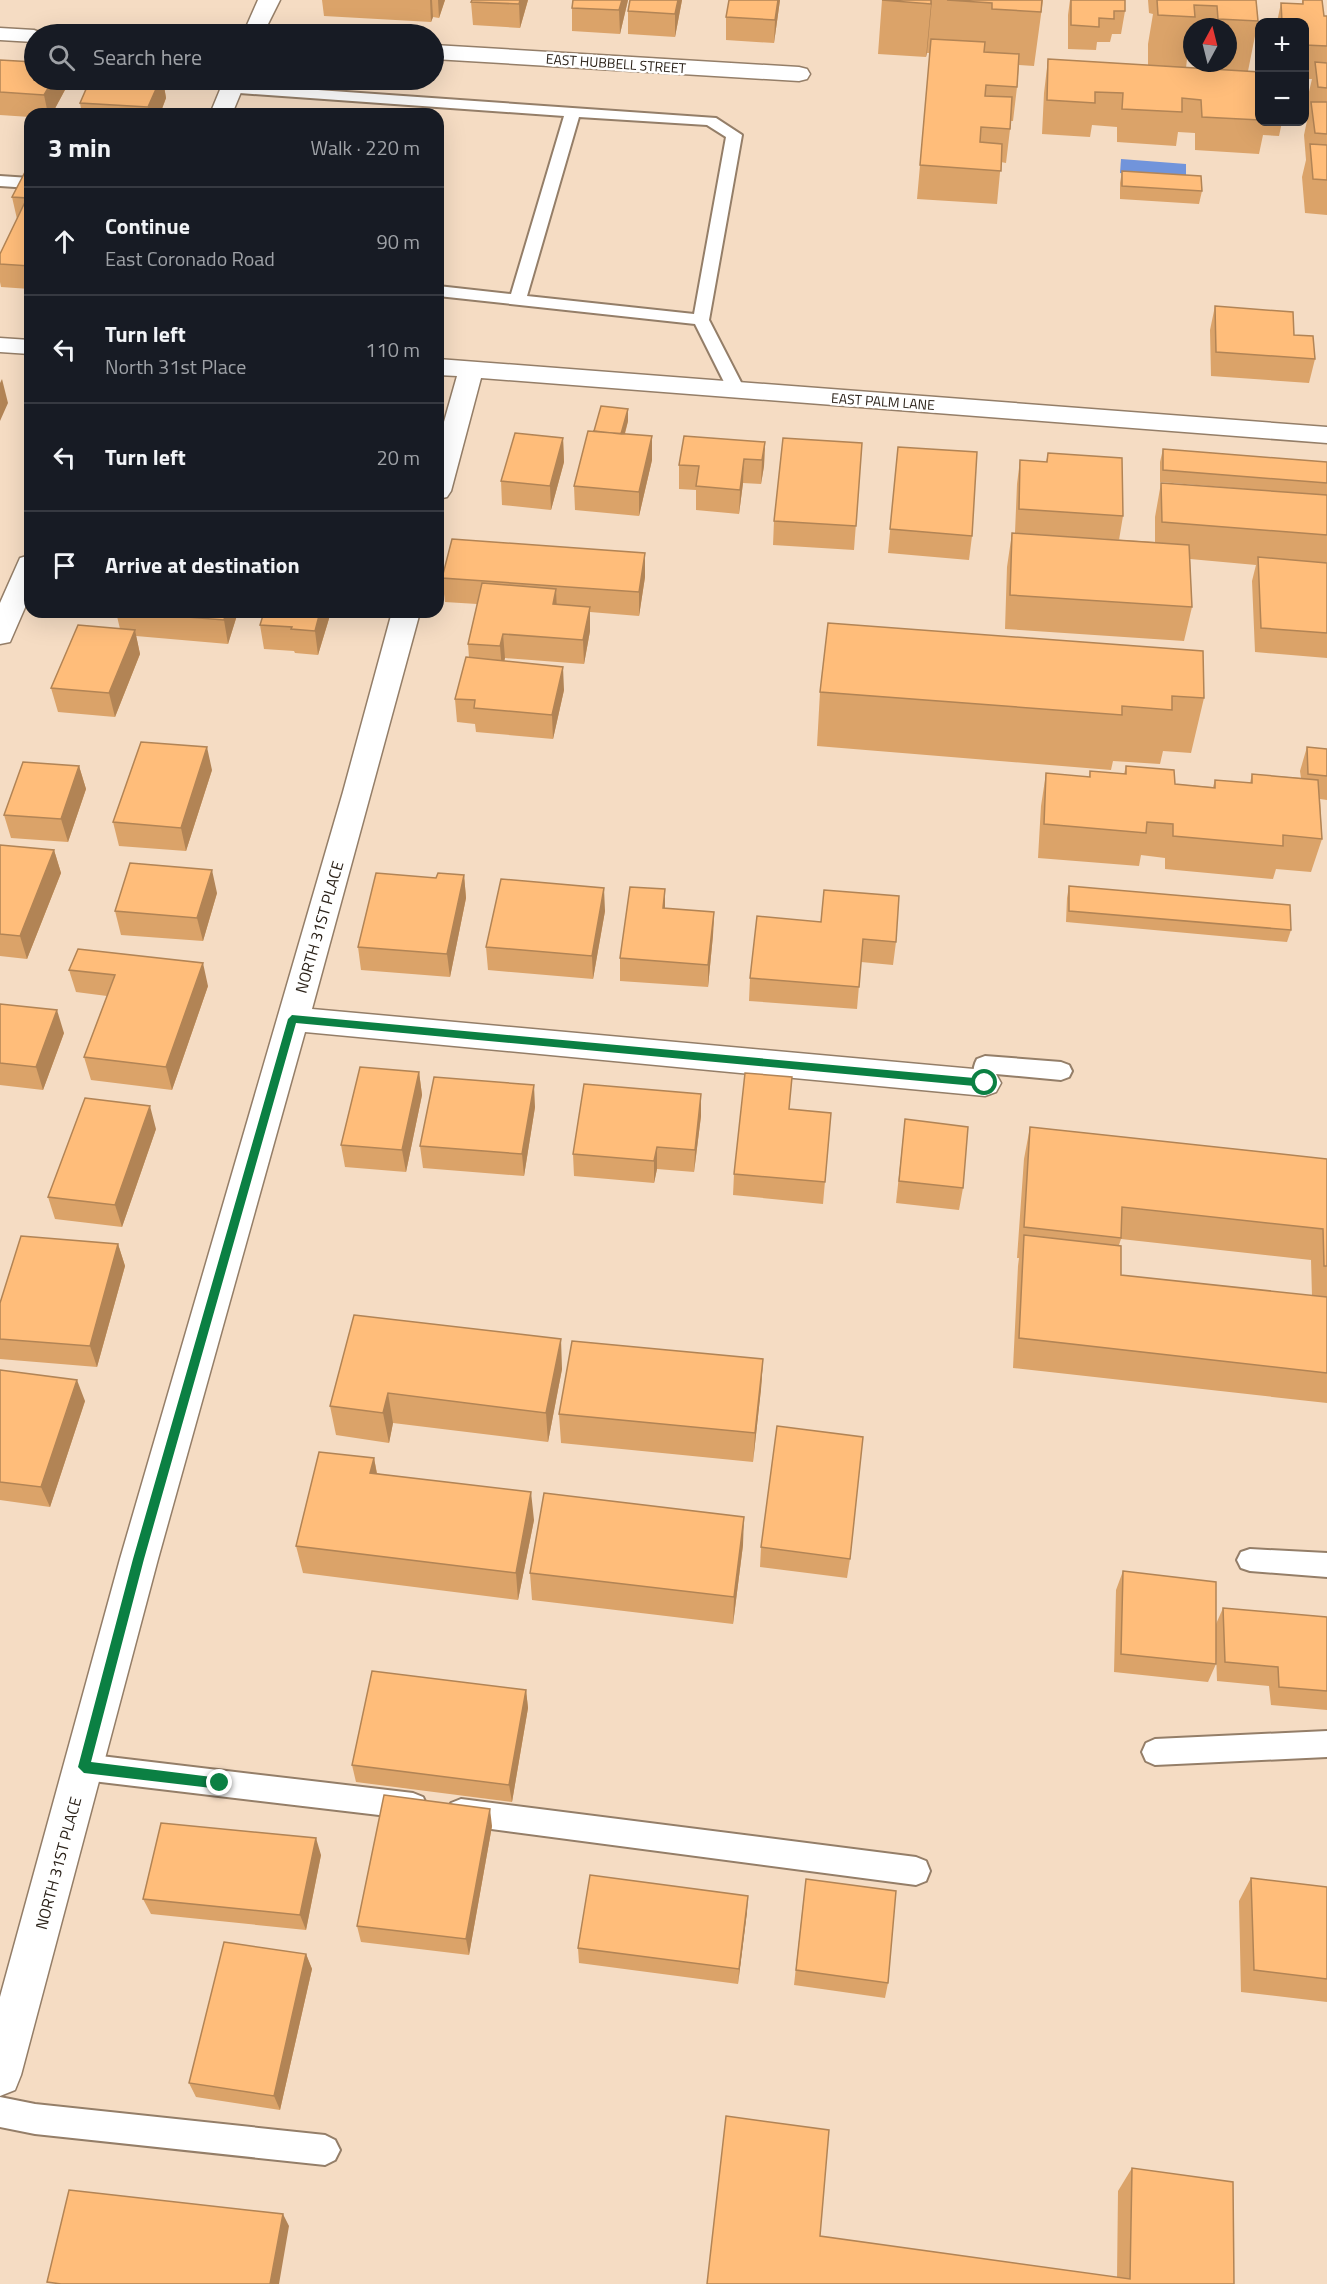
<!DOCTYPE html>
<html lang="en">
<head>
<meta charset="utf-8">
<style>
	:root { --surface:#171b24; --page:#242831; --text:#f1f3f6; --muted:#9ea1a6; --line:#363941 }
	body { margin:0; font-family:"Titillium Web",sans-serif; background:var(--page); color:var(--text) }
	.controls { position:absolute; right:18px; top:18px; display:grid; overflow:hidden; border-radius:12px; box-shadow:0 6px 24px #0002 }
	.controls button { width:54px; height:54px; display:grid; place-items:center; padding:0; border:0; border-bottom:2px solid var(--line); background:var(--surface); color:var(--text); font:30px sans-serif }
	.compass { position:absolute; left:1183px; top:18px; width:54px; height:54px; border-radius:50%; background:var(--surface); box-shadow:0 6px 24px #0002; rotate:7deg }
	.stop { position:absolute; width:18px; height:18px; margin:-14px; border:4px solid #0b8043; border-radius:50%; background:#fff }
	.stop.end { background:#0b8043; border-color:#fff; box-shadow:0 2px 6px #0008 }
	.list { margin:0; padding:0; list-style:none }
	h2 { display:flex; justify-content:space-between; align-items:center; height:78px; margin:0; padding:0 24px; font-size:26px }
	h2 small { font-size:20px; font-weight:400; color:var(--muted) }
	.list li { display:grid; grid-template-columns:39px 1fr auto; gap:18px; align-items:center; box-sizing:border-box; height:108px; padding:0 24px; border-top:2px solid var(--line) }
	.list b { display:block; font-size:22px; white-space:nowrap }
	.list p { margin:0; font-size:20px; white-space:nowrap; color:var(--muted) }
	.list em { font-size:20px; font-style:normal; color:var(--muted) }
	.icon { flex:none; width:33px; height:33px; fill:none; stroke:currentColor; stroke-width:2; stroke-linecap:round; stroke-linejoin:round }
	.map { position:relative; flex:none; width:1327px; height:2284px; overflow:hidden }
	.search { position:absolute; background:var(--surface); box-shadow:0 6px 24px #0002; left:24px; top:24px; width:420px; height:66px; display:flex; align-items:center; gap:15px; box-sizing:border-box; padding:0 21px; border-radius:33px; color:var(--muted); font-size:22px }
	.panel { position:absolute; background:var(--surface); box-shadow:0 6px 24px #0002; left:24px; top:108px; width:420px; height:510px; border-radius:18px }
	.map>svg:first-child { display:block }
	.water { fill:#7194db }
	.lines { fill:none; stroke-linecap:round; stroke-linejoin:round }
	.service-casing { stroke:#947e68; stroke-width:4 }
	.minor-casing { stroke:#947e68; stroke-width:3 }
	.service { fill:#fff; fill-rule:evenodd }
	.minor { fill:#fff; fill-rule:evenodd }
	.wall { fill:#dba369; fill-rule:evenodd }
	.shaded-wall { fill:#b28455 }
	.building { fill:#ffbd7a; stroke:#b28455; stroke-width:1.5 }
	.route { fill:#0b8043 }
	.labels { text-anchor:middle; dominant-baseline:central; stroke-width:5; stroke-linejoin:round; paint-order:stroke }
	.far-street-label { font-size:14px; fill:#2c231a; stroke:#fff }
	.street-label { font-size:16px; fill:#2c231a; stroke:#fff }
</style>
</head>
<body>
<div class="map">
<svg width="1327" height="2284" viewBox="0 0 1327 2284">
	<rect width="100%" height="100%" fill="#f5dcc3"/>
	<path class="water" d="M1121 159 1186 164V178L1120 173Z"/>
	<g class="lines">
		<g class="service-casing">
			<path id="service" d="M231 84 716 118 742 135 709 320 745 390 742 394H730L695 324 438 296V286L511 294 564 116 226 92 223 89ZM579 117 707 125 726 137 694 314 527 296Z
				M0 176 30 178V188L0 186Z
				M985 1056 1061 1062 1069 1065 1072 1071 1069 1077 1061 1080 996 1074 993 1089 985 1092 977 1089C972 1080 972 1068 977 1059Z
				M1250 1549 1327 1553V1577L1250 1571 1241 1568 1237 1560 1241 1552Z
				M1327 1731V1757L1155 1765 1146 1761 1142 1752 1146 1743 1155 1739Z
				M84 1754 413 1793 423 1797 427 1806 423 1815 413 1819 84 1780 74 1776 71 1767 74 1758Z
				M461 1799 916 1857 926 1861 930 1871 926 1881 916 1885 461 1825 451 1821 447 1812 451 1803Z
				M0 2097 35 2104 325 2135 335 2140 340 2150 335 2160 325 2165 35 2134 0 2127Z"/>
		</g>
		<g class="minor-casing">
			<path id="minor" d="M258 0H280L263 34H243Z
				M0 28 34 30 44 34H34V42L0 40Z
				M434 45 799 67 807 69 810 74 807 79 799 81 434 59Z
				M224 80H246L232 114H210Z
				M0 338 30 340V354L0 352Z
				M438 359 1327 427V443L481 378 451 491 447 497 438 499V443L457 376 438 375Z
				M30 555V596L10 642 0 644V603L20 558Z
				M392 612H420L312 1009 985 1070 996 1074 1001 1083 996 1092 985 1096 305 1032 158 1559 21 2075 15 2090 0 2096V1997L120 1559 343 792Z"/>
		</g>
		<use href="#service" class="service"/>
		<use href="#minor" class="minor"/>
	</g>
	<path class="wall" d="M322 0H445L439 18 433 17 431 22 324 16Z
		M528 0 520 28 473 25 471 2Z
		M573 0H628L620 34 572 31V8Z
		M682 0 675 37 628 34V11Z
		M780 0 774 43 726 40V17Z
		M882 0H1043L1034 66 1019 65 1017 87 1013 121H1011L1006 163 1001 162 997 204 917 199 930 53H927L926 57 878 54Z
		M1070 0H1125V11L1121 34H1112L1110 42H1097L1096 50 1068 49V15Z
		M1148 0H1256L1258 21 1248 71 1260 72V122H1282L1279 136 1263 135 1259 154 1195 150V133L1178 132 1176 146 1117 142V127L1092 125 1090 137 1042 134 1044 93 1048 59 1148 65V44L1153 14 1149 13ZM1192 27H1228V63H1208V69L1186 68 1187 59H1192Z
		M1302 0 1324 16H1327V215L1305 213 1302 177 1306 160 1304 135 1309 111 1308 96 1312 79H1305V22H1277L1281 3 1302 4Z
		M0 60 66 88 52 114H30V117L0 115Z
		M90 80H163L166 98 160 114H82L80 103Z
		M1122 171 1202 191 1199 204 1120 199V183Z
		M30 172V289L1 287 0 282V254L17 219 12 197Z
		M1215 306 1294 335 1315 359 1309 383 1211 376 1210 330Z
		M628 421 625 434 652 460 639 516 575 510 574 486 594 431Z
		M563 438 564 462 551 510 502 505 501 481Z
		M765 442 764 466 761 484 743 483 739 514 696 510V490L679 489V465Z
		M862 443 854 550 773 545 774 521Z
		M898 447 972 536 969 560 888 553Z
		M1163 449 1327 462V658L1255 652 1252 581 1256 565 1190 559 1192 607 1184 641 1005 629 1007 567 1012 533 1155 542V517L1161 483 1295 493 1160 482V462Z
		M1048 453 1123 516 1119 540 1015 533 1017 484 1020 460 1046 462Z
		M645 553V577L639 616 590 612V631L584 664 505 658 504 661 564 690 553 739 476 732 475 724 457 722 455 699 469 658 468 644 477 604 445 602 442 578Z
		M116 612H238L228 644 136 636 140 654 115 717 58 712 51 688 120 629Z
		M264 612H331L318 655 295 653 294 651 264 649 260 625Z
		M828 623 1204 698 1191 753 1163 751 1160 764 1113 761 1111 770 817 746 820 692Z
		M1307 747 1327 749V800L1320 799 1322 839 1311 872 1276 869 1273 879 1165 869V858L1141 855 1139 866 1038 858 1041 806 1046 773 1089 777 1090 771 1124 774 1126 766 1175 784 1213 787 1215 780 1250 783 1252 774 1301 778 1300 771Z
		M79 766 86 789 68 842 11 838 4 815Z
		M212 770 186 851 119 846 113 822Z
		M0 845 54 850 61 873 27 959 0 956Z
		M464 875 466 898 450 977 361 970 358 947 436 878Z
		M1069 886 1291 930 1287 942 1066 922 1067 898Z
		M217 893 203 941 121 935 115 911Z
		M605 911 593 979 488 970 486 947Z
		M714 912 713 935 708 987 620 981V958Z
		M821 922 896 942 893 965 861 962 857 1009 749 1001 750 978Z
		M78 949 208 986 172 1090 91 1080 84 1057 107 996 76 992 69 970Z
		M0 1004 64 1033 43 1090 0 1085Z
		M419 1072 422 1095 406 1172 345 1167 341 1145Z
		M701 1094V1116L694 1172 657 1169 654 1183 574 1176 573 1154Z
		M535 1107 524 1176 423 1168 420 1146Z
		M790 1109 831 1113 823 1204 733 1195 734 1174Z
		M905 1119 963 1188 959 1210 896 1203Z
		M1030 1127 1327 1159V1403L1013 1368 1018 1266 1019 1258H1017L1024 1159ZM1121 1239 1311 1260 1312 1296 1121 1275 1119 1245Z
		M156 1129 122 1227 55 1219 48 1197Z
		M118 1244 125 1266 97 1367 0 1359V1303Z
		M354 1315 562 1369 548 1442 393 1423 389 1443 336 1435 330 1406Z
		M763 1359 761 1389 753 1462 561 1443 559 1414Z
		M0 1370 85 1401 50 1507 0 1500Z
		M374 1458 377 1473 534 1520 518 1600 303 1573 296 1546Z
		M743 1545 733 1624 532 1600 530 1573Z
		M761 1547 850 1559 847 1578 760 1567Z
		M1123 1571 1216 1624 1223 1608 1327 1617V1710L1271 1705 1269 1686 1217 1681 1216 1651V1664L1208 1682 1114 1672 1116 1590Z
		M526 1690 528 1708 512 1802 356 1782 352 1765Z
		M492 1826 469 1955 361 1942 357 1926Z
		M321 1855 306 1930 151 1914 143 1899Z
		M1251 1878 1327 1887V2002L1241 1992 1239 1901Z
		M804 1895 888 1983 885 1998 794 1985Z
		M747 1912 738 1984 579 1963 578 1948Z
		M306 1954 312 1969 280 2110 196 2097 189 2083Z
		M1132 2168 1234 2284H707L820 2236 1117 2278 1118 2191Z"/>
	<path class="shaded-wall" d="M430 0H432L433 17 431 22Z
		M438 0H445L439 18Z
		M520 0H528L520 28 519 4Z
		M622 0H628L620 34 619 10Z
		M678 0H682L675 37V14Z
		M778 0H780L774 43 775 20Z
		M932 0 927 53 926 57 931 4Z
		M53 80H64L66 88 52 114H48L44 95Z
		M160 80H163L166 98 160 114H149L148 107Z
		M2 379 8 403 0 421V383Z
		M628 409V421L621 447V435Z
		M652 436V460L639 516V492Z
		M563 438 564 462 551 510 550 486Z
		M765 442 764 466 761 484 762 460Z
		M744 459 743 483 739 514 740 490Z
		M645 553V577L639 616V592Z
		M556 589 557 613 553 604Z
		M590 607V631L584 664 583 640Z
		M226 612H238L228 644 224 620Z
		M320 612H331L318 655 315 631Z
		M135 630 140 654 115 717 109 693Z
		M503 634 505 658 502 670 500 646Z
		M563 667 564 690 553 739 552 715Z
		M207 747 212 770 186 851 181 828Z
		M79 766 86 789 68 842 61 819Z
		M54 850 61 873 27 959 20 936Z
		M212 870 217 893 203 941 197 918Z
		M464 875 466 898 450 977 447 954Z
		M604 888 605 911 593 979 592 956Z
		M665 889V912L663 908Z
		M714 912 713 935 708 987V965Z
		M203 963 208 986 172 1090 166 1067Z
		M57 1010 64 1033 43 1090 36 1067Z
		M419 1072 422 1095 406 1172 402 1150Z
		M534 1085 535 1107 524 1176 522 1154Z
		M701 1094V1116L694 1172 695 1150Z
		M150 1106 156 1129 122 1227 115 1205Z
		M657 1147V1169L654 1183V1161Z
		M118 1244 125 1266 97 1367 90 1346Z
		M561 1339 562 1369 548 1442 546 1413Z
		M763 1359 761 1389 753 1462 755 1433Z
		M77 1380 85 1401 50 1507 41 1487Z
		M388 1393 393 1423 389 1443 383 1413Z
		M374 1458 379 1486 370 1473Z
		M531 1492 534 1520 518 1600 516 1573Z
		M744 1517 743 1545 733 1624 734 1597Z
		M526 1690 528 1708 512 1802 509 1785Z
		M490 1809 492 1826 469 1955 466 1939Z
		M316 1838 321 1855 306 1930 300 1915Z
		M748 1896 747 1912 738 1984 739 1969Z
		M306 1954 312 1969 280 2110 274 2096Z
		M283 2214 289 2226 279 2284H270Z"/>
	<path class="building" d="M472 0H520L519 4 471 2Z
		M573 0H622L619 10 572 8Z
		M630 0H678L675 14 628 11Z
		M729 0H778L775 20 726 17Z
		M882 0H931V4Z
		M947 0H1042L1041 12 992 9V3Z
		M1071 0H1125V11H1114V19L1099 18V27L1071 25Z
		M1157 0H1256L1258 21 1218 19 1217 6 1194 5 1195 17 1158 15Z
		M1303 0H1322L1324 16H1327V46L1305 45V22H1282L1281 3 1303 4Z
		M931 39 985 42 984 52 1019 54 1017 87 986 85 985 96 1012 97 1010 129 981 127 980 142 1002 144 1001 171 920 165Z
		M1048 59 1260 72V120L1202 117 1201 100 1182 98V112L1122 109 1123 93 1095 92V103L1047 100Z
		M0 60 34 62V80H53L44 95 0 92Z
		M1315 62 1327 63V88L1318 87Z
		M90 80H160L148 107 80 103Z
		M1311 102H1327V134L1315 133Z
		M1310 144 1327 145V180L1313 179Z
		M1122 171 1201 176 1202 191 1122 186Z
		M25 172H30V266L0 264V254L27 198 12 197Z
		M1215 306 1293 312 1294 335 1313 336 1315 359 1216 352Z
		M601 406 628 409 621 434 594 431Z
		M588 431 652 436 639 492 574 486Z
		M515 433 563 438 550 486 501 481Z
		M684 436 765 442 762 460 744 459 740 490 696 486 699 466 679 465Z
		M783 438 862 443 856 526 774 521Z
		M898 447 977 452 972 536 890 529Z
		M1163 449 1327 462V483L1163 470Z
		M1048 453 1122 458 1123 516 1019 509 1020 460 1047 462Z
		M1161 483 1327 495V535L1162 522Z
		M1012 533 1189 545 1192 607 1010 595Z
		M452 539 645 553 639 592 442 578Z
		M1258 557 1327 563V633L1261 628Z
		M482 583 556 589 553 604 590 607 583 640 503 634 500 646 468 644Z
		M124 612H226L224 620Z
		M264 612H320L315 631 291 629 292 627 260 625Z
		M828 623 1203 651 1204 698 1172 696V710L1122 706V715L820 692Z
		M78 625 135 630 109 693 51 688Z
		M466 657 563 667 552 715 474 708 475 700 455 699Z
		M141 742 207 747 181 828 113 822Z
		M1307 747 1327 749V776L1308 774Z
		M23 762 79 766 61 819 4 815Z
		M1126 766 1174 770 1175 784 1215 788V780L1252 783V774L1318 780 1322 839 1283 835V846L1173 836V824L1147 822 1146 833 1044 824 1046 773 1090 777V771L1126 774Z
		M0 845 54 850 20 936 0 934Z
		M130 863 212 870 197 918 115 911Z
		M376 873 436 878 438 873 464 875 447 954 358 947Z
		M501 879 604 888 592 956 486 947Z
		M1069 886 1290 905 1291 930 1069 911Z
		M630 887 665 889 663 908 714 912 708 965 620 958Z
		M824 890 899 896 896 942 863 939 859 987 750 978 757 916 821 922Z
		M78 949 203 963 166 1067 84 1057 115 975 69 970Z
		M0 1004 57 1010 36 1067 0 1063Z
		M360 1067 419 1072 402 1150 341 1145Z
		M745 1073 792 1077 789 1109 831 1113 825 1182 734 1174Z
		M434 1077 534 1085 522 1154 420 1146Z
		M584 1084 701 1094 695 1150 657 1147 654 1161 573 1154Z
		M85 1098 150 1106 115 1205 48 1197Z
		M905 1119 968 1127 963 1188 899 1181Z
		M1030 1127 1327 1159V1266H1324L1323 1229 1122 1207 1121 1238 1024 1227Z
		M1024 1235 1121 1246V1275L1327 1297V1373L1019 1338Z
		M21 1236 118 1244 90 1346 0 1339V1303Z
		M354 1315 561 1339 546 1413 388 1393 383 1413 330 1406Z
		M572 1341 763 1359 755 1433 559 1414Z
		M0 1370 77 1380 41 1487 0 1482Z
		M777 1426 863 1437 850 1559 761 1547Z
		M319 1452 374 1458 370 1473 531 1492 516 1573 296 1546Z
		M544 1493 744 1517 734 1597 530 1573Z
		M1123 1571 1216 1582V1664L1121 1654Z
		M1223 1608 1327 1617V1691L1279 1687 1278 1667 1225 1662Z
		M372 1671 526 1690 509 1785 352 1765Z
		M384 1795 490 1809 466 1939 357 1926Z
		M161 1823 316 1838 300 1915 143 1899Z
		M590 1875 748 1896 739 1969 578 1948Z
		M1251 1878 1327 1887V1979L1254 1970Z
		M806 1879 896 1891 888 1983 796 1970Z
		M224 1942 306 1954 274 2096 189 2083Z
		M726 2116 829 2130 820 2236 1130 2279 1132 2168 1233 2182 1234 2284H707Z
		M69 2190 283 2214 270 2284H61L47 2282Z"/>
	<path class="route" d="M292 1015 985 1079 990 1083 985 1087 296 1023 144 1559 91 1762 220 1778 225 1783 220 1789 84 1773 78 1767 133 1559 288 1019Z"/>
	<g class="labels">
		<g class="far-street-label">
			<text transform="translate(616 63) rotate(4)">EAST HUBBELL STREET</text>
			<text transform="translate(883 401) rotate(4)">EAST PALM LANE</text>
		</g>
		<g class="street-label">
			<text transform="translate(319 927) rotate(-74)">NORTH 31ST PLACE</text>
			<text transform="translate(58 1863) rotate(-75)">NORTH 31ST PLACE</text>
		</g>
	</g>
</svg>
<div class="controls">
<button>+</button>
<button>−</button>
</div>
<svg class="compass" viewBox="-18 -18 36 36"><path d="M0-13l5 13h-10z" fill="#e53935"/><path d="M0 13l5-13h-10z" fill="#9ea1a6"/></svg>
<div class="stop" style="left:985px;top:1083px"></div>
<div class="stop end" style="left:220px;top:1783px"></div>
<div class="search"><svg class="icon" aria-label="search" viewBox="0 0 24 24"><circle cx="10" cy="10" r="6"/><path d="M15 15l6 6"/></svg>Search here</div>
<section class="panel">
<h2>3 min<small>Walk · 220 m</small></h2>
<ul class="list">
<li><svg class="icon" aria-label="ahead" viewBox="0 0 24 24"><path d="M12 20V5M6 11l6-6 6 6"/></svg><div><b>Continue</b><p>East Coronado Road</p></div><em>90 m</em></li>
<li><svg class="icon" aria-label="left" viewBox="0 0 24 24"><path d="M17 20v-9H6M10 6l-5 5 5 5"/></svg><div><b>Turn left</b><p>North 31st Place</p></div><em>110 m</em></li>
<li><svg class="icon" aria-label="left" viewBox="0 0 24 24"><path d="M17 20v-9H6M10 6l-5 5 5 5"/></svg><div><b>Turn left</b></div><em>20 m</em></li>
<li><svg class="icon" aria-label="arrive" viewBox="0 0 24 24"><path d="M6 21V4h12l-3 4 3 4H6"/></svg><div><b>Arrive at destination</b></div></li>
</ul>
</section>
</div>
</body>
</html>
